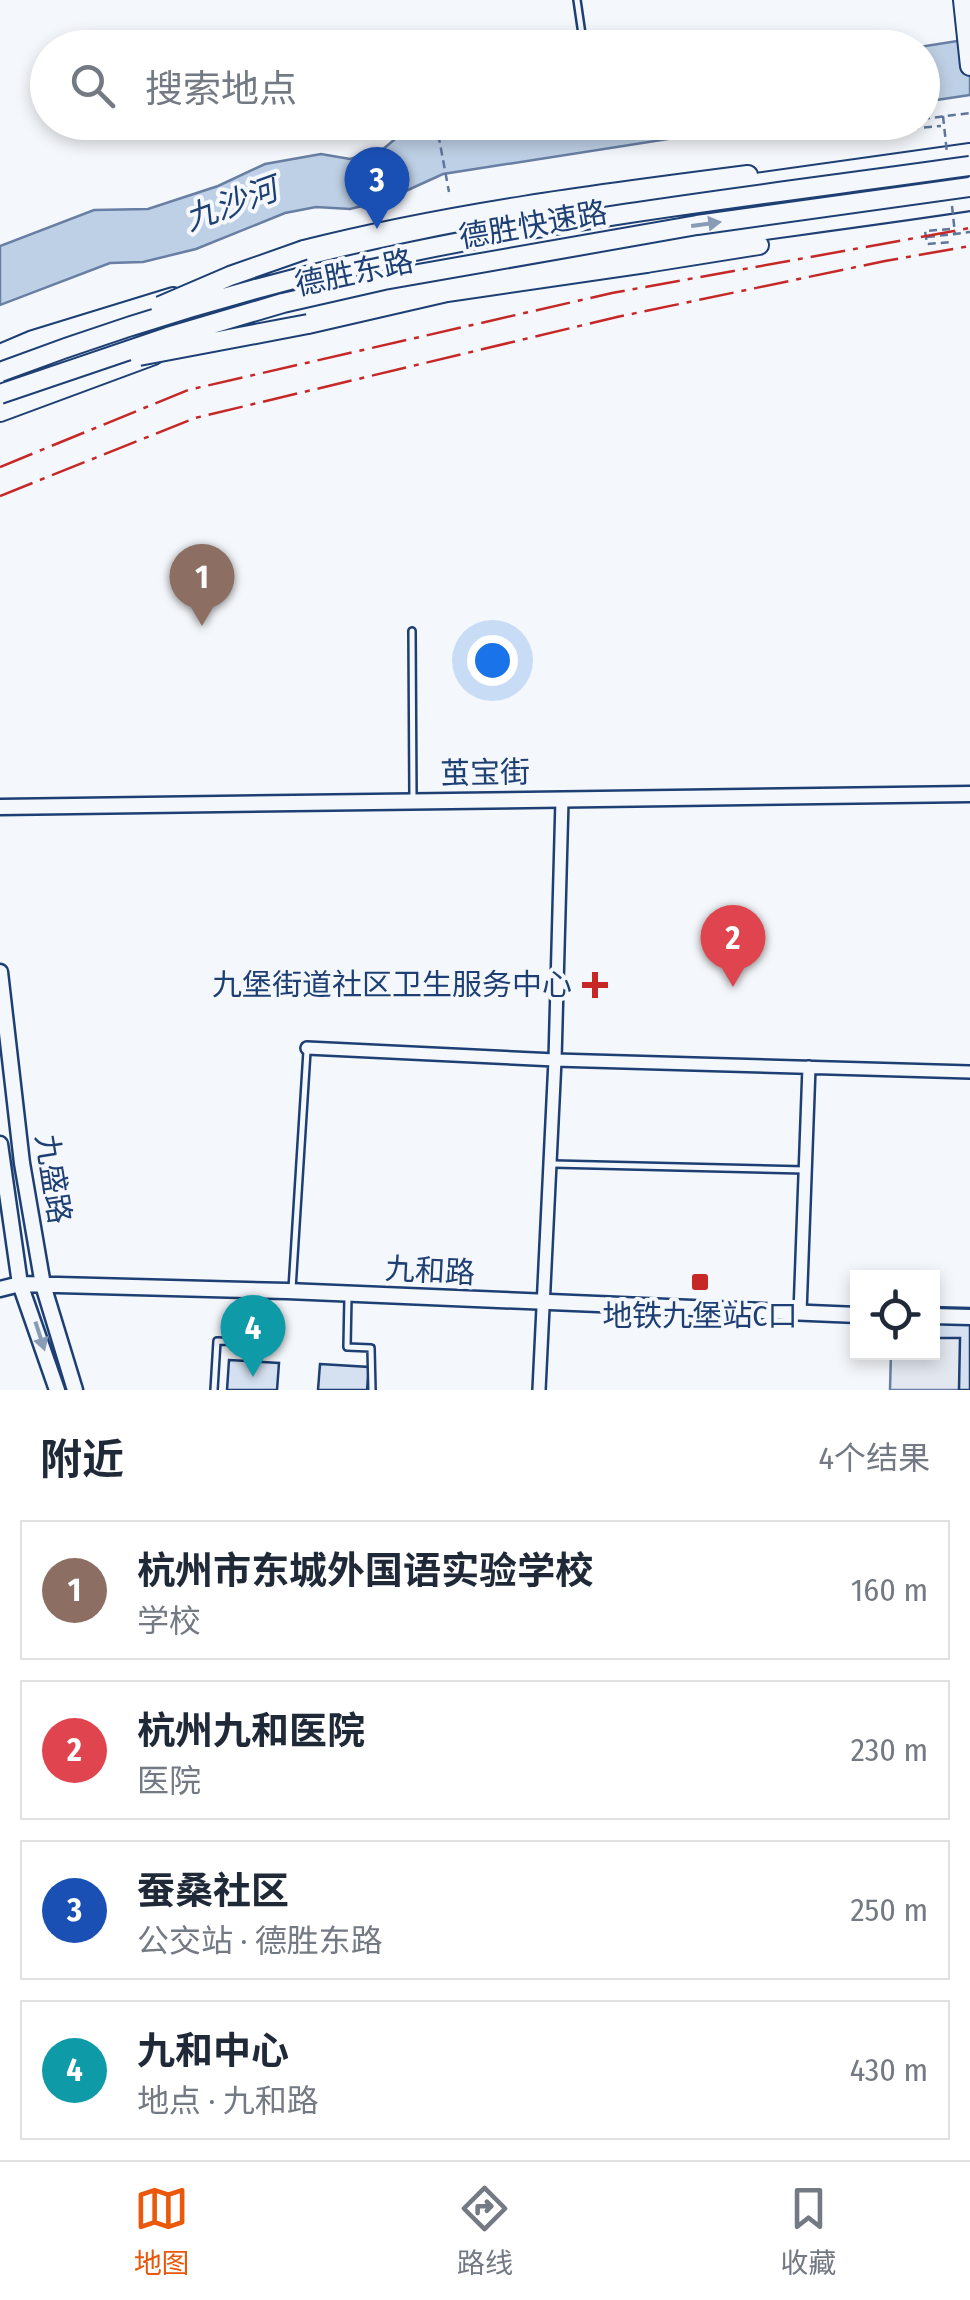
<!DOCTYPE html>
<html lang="zh">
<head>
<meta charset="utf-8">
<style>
	:root { --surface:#fff; --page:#f2f2f3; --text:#1f2937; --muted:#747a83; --line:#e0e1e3; --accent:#ea580c }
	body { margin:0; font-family:"Fira Sans Condensed","Noto Sans SC",sans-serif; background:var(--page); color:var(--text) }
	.controls { position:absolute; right:30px; bottom:30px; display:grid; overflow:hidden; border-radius:0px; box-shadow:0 5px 15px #0003 }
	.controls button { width:90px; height:90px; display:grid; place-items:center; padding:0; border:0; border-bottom:2px solid var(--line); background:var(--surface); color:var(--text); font:50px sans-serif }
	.you { position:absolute; left:492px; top:660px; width:35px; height:35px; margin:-25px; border:8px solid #fff; border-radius:50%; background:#1a73e8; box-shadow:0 0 0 15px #1a73e833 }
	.badge { display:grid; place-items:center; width:65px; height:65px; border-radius:50%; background:var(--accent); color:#fff; font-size:32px; font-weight:700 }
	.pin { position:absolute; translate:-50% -82px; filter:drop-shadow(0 2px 5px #0008) }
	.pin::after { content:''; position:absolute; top:52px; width:35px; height:30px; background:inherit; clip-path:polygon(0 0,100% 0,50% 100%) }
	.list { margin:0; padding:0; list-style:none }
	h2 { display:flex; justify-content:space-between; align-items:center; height:130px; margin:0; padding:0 40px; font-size:42px }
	h2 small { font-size:32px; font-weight:400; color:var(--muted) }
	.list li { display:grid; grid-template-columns:65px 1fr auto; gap:30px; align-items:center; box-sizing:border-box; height:140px; margin:0 20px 20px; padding:0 20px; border:2px solid var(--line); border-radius:0px }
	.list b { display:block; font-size:38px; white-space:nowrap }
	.list p { margin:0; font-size:32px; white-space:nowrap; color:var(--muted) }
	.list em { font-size:32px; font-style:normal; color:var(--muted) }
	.icon { flex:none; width:55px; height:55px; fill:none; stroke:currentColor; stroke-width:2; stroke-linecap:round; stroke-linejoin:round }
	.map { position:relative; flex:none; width:970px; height:1390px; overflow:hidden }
	.search { position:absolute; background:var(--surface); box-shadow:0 5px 15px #0003; left:30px; right:30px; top:30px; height:110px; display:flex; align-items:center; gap:25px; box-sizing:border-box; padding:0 35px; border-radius:55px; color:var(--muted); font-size:38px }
	.sheet { height:770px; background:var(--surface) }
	nav { display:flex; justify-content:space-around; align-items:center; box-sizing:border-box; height:140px; border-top:2px solid var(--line); background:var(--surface); font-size:28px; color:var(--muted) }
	nav a { display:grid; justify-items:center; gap:5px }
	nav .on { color:var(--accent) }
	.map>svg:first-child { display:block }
	.parking { fill:#e3e8f0; stroke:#687fa3; stroke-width:2.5 }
	.water { fill:#bed0e5; stroke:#687fa3; stroke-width:2.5 }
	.building { fill:#d5e0f0; stroke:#1d3f73; stroke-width:2.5 }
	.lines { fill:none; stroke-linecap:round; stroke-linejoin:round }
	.service-casing { stroke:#1d3f73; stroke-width:10 }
	.minor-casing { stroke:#1d3f73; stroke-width:16 }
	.tertiary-casing { stroke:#1d3f73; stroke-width:19 }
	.primary-casing { stroke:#1d3f73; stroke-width:22 }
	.trunk-casing { stroke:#1d3f73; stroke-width:22 }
	.path { stroke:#5e769c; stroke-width:2.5; stroke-dasharray:8 5; stroke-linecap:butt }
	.service { stroke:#f4f7fb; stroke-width:5 }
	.minor { stroke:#f4f7fb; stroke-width:11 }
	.tertiary { stroke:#f4f7fb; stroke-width:14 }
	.primary { stroke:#f4f7fb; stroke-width:18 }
	.trunk { stroke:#f4f7fb; stroke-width:18 }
	.trunk-bridge-casing { stroke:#1d3f73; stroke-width:22; stroke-linecap:butt }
	.path-bridge { stroke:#5e769c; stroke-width:2.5; stroke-dasharray:8 5; stroke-linecap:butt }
	.trunk-bridge { stroke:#f4f7fb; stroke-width:18 }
	.power { stroke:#c62828; stroke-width:2.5; stroke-dasharray:35 8 5 8; stroke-linecap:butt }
	.oneway { fill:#889bb7 }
	.poi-dot { fill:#c62828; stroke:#f4f7fb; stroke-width:4 }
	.labels { text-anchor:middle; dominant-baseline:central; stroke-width:8; stroke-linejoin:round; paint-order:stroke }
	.street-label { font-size:30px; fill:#1d3f73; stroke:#f4f7fb }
	.poi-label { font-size:30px; fill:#1d3f73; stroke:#f4f7fb; text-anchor:end }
	.water-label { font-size:32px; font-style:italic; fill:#1d3f73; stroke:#f4f7fb }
</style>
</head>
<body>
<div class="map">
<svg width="970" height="1390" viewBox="0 0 970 1390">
	<rect width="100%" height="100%" fill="#f4f7fb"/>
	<path class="parking" d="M933 1328 970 1329 966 1390H890L891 1353 932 1352Z"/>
	<path class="water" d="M970 39V95L923 102 922 48H913Z
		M436 123H771L443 174 386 200 350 209 316 207 285 213 196 249 143 262 110 263 0 305V246L94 210 148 209 218 186 265 164 321 154 350 159 382 150 407 129Z"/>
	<path class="building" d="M932 1307 970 1308V1390H959L960 1338H932Z
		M229 1360 279 1363 277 1390H227Z
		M320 1364 369 1367 367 1390H318Z"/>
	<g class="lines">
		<g class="service-casing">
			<path id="service" d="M577 0 584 48
				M412 631 413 799
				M553 1164 805 1170
				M292 1289 307 1051
				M348 1296 347 1347 371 1348 372 1390
				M214 1390 217 1341 250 1342 251 1293"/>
		</g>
		<g class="minor-casing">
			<path id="minor" d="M307 1048 555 1060 970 1072
				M800 1313 809 1067
				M539 1390 555 1060 562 800"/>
		</g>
		<g class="tertiary-casing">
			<path id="tertiary" d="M0 807 970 794
				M0 972 22 1163 43 1285 75 1390
				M0 1144 20 1284 57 1390
				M0 1289 20 1284 287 1291 858 1315
				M932 1316 970 1317"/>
		</g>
		<g class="primary-casing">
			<path id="primary" d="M963 0 970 66
				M646 263 759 245
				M247 277 463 224 970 153
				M227 333C463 262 726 238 970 201
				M0 354 33 340 173 297
				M0 412 154 355"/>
		</g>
		<g class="trunk-casing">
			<path id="trunk" d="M304 250C450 213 599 194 748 175
				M308 324 447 292 646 263"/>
		</g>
		<path class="path" d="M922 119 970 113
			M436 122 449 192
			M917 122V128L941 126
			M950 229 925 231 927 244 953 242
			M927 237 955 234"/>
		<use href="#service" class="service"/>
		<use href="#minor" class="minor"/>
		<use href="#tertiary" class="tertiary"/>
		<use href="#primary" class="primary"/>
		<use href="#trunk" class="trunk"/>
		<g class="trunk-bridge-casing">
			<path id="trunk-bridge" d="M160 306 230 276 304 250
				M139 356 308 324
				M0 372C135 321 274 280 415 251 598 213 785 192 970 166
				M0 394 168 337 283 303 384 280 697 225 970 187"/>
		</g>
		<path class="path-bridge" d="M943 116 947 153
			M952 206 955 234 970 232"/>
		<use href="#trunk-bridge" class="trunk-bridge"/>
		<path class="power" d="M0 467 188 390 612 293 970 228
			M0 496 195 418 617 317 885 261 970 246"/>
	</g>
	<defs><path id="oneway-solid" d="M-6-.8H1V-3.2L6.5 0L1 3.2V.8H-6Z" transform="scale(2.5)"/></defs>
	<g class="oneway">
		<use href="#oneway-solid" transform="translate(706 224) rotate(-8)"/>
		<use href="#oneway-solid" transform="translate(40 1336) rotate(72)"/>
	</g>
	<g class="poi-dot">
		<path d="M590 970h10v10h10v10h-10v10h-10v-10h-10v-10h10z"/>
		<rect x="690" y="1272" width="20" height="20" rx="5"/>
	</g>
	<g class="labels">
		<g class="street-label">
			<text transform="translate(533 225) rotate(-10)">德胜快速路</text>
			<text transform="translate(354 273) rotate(-12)">德胜东路</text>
			<text transform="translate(485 773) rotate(-1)">茧宝街</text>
			<text transform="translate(53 1179) rotate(81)">九盛路</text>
			<text transform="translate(430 1271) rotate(3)">九和路</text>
		</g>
		<g class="poi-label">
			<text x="572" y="985">九堡街道社区卫生服务中心</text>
			<text x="700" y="1316" text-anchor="middle">地铁九堡站C口</text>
		</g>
		<g class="water-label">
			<text transform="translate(231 204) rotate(-20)">九沙河</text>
		</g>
	</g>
</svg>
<div class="controls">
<button><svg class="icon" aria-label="locate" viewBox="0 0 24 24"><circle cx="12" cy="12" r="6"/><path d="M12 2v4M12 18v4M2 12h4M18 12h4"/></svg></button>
</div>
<div class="you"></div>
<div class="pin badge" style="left:202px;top:626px;background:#8d6e63">1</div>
<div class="pin badge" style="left:733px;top:987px;background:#e0444e">2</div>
<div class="pin badge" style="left:377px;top:229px;background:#1a4fb4">3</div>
<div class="pin badge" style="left:253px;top:1377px;background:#0f9aa8">4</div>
<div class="search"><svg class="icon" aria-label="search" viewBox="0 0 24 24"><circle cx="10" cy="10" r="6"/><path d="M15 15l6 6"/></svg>搜索地点</div>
</div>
<section class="sheet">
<h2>附近<small>4个结果</small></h2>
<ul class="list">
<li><span class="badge" style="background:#8d6e63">1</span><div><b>杭州市东城外国语实验学校</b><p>学校</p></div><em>160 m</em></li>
<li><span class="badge" style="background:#e0444e">2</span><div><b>杭州九和医院</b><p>医院</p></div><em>230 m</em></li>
<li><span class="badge" style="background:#1a4fb4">3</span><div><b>蚕桑社区</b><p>公交站 · 德胜东路</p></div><em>250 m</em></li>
<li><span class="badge" style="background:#0f9aa8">4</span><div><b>九和中心</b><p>地点 · 九和路</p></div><em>430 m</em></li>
</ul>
</section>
<nav>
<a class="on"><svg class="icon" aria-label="map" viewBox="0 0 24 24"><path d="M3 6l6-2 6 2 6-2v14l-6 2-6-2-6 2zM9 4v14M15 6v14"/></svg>地图</a>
<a><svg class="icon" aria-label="directions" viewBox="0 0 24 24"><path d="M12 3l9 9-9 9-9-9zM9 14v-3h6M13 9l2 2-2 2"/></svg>路线</a>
<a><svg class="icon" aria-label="saved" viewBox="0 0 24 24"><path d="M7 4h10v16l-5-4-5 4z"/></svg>收藏</a>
</nav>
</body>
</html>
